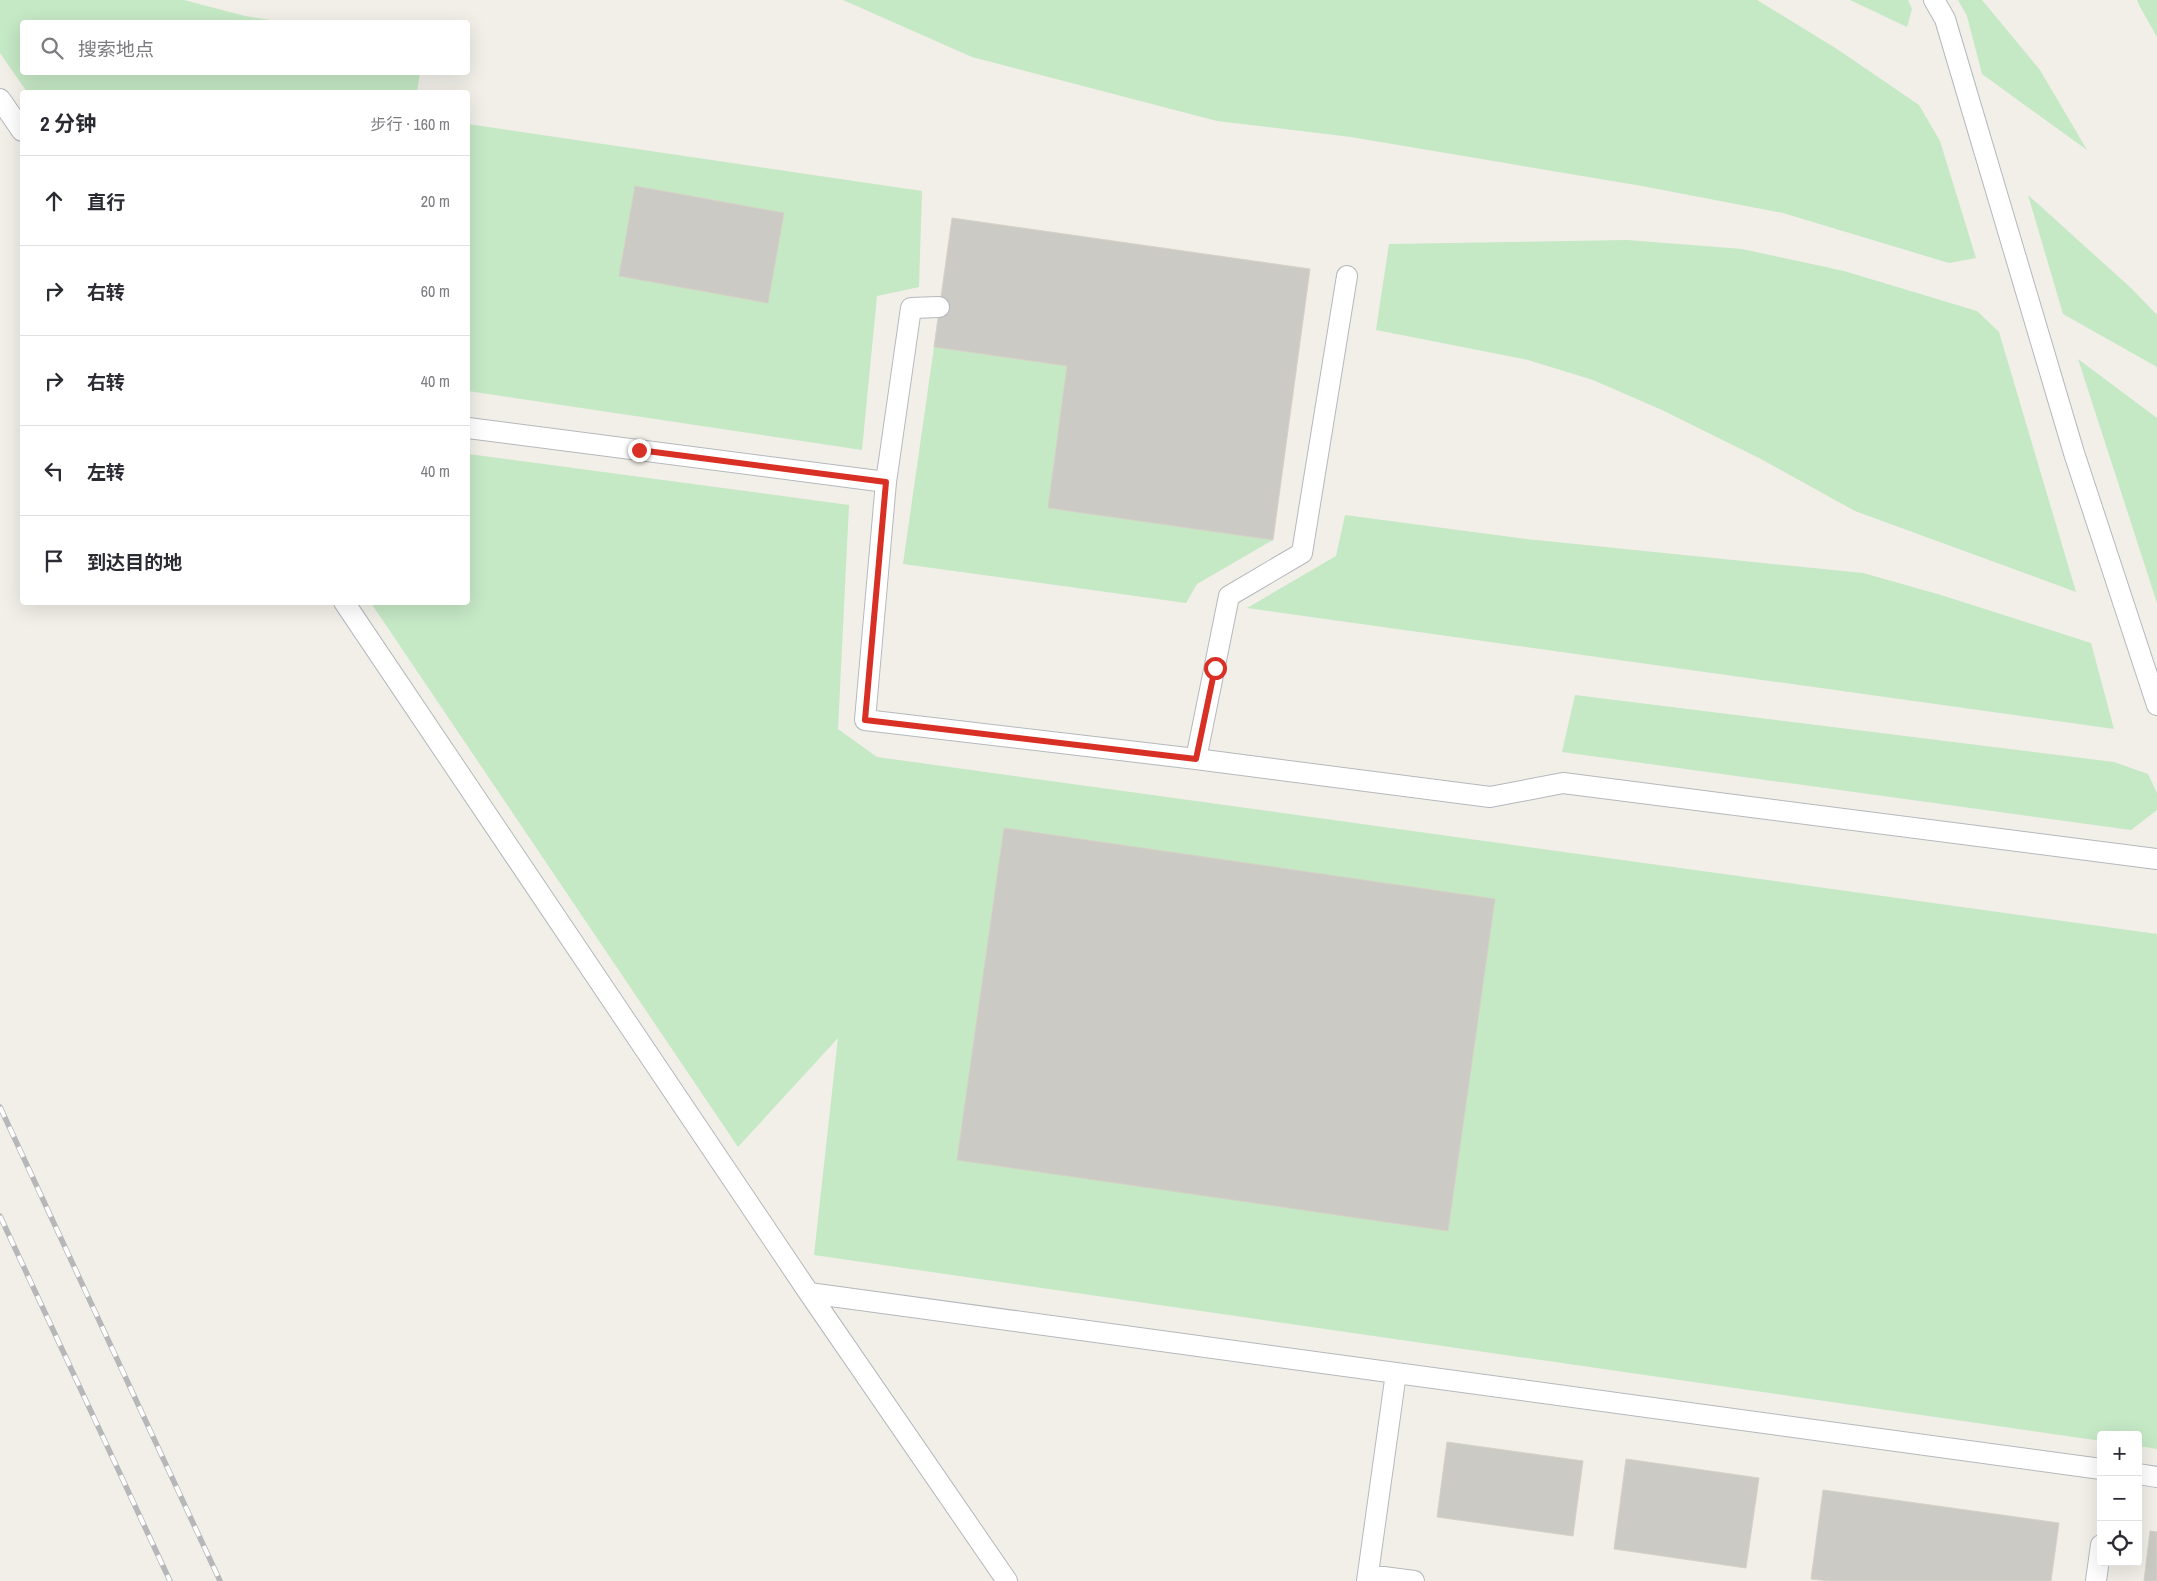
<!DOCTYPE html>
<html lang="zh">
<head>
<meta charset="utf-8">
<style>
	:root { --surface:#fff; --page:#f2f2f3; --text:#2b2b33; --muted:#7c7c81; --line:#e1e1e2 }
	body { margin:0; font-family:"Archivo Narrow","Noto Sans SC",sans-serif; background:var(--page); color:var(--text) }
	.controls { position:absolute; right:15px; bottom:15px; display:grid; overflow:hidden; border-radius:5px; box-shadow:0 5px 20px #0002 }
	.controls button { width:45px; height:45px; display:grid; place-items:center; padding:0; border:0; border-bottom:1px solid var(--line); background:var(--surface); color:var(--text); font:25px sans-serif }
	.stop { position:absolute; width:15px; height:15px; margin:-11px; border:4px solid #d93025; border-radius:50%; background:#fff }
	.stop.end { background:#d93025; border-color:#fff; box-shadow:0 1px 5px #0008 }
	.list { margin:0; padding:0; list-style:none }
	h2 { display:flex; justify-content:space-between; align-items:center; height:65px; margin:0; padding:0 20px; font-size:21px }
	h2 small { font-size:16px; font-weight:400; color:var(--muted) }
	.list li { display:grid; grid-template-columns:32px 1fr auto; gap:15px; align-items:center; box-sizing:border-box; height:90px; padding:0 20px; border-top:1px solid var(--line) }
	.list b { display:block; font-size:19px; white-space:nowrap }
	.list em { font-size:16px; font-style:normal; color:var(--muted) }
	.icon { flex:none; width:28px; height:28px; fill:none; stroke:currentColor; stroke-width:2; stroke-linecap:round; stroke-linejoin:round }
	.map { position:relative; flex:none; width:2157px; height:1581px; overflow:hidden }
	.search { position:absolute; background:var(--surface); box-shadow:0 5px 20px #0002; left:20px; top:20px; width:450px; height:55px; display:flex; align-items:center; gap:12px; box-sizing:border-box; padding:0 18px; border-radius:5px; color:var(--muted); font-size:19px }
	.panel { position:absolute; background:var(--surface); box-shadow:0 5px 20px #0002; left:20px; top:90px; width:450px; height:515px; border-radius:5px }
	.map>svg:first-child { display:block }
	.green { fill:#c5e8c5 }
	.building { fill:#cccac5; stroke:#d6d1c6 }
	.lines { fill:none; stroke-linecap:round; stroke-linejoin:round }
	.service-casing { stroke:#b5b8bc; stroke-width:22 }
	.service { stroke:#fff; stroke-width:20 }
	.rail-casing { stroke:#b6b7b8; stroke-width:5.5 }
	.rail { stroke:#fff; stroke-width:4; stroke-dasharray:11; stroke-linecap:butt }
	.route { stroke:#d93025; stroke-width:6 }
</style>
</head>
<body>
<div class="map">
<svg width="2157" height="1581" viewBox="0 0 2157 1581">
	<rect width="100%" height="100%" fill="#f1efe8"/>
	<path class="green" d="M0 0H184L245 16 284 22H22V72L420 73 417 92H27L0 53Z
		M843 0H1757L1837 49 1919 105 1940 141 1976 258 1949 263 1783 213 1642 186 1351 137 1217 121 972 57Z
		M1850 0H1908L1912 9 1907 27Z
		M1958 0H1982L2040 70 2087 150 1982 74 1967 16Z
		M2137 0H2157V37L2139 5Z
		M468 124 922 191 919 287 877 296 862 450 468 391Z
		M2028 195 2131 288 2157 315V367L2063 314Z
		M1627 240 1742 249 1844 271 1977 311 1999 332 2076 592 1855 511 1759 458 1662 410 1593 380 1528 360 1376 330 1389 244Z
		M934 347 1067 366 1048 508 1273 540 1197 584 1186 603 903 564Z
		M2078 359 2157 418V603Z
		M468 454 849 505 838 729 877 757 2157 934V1449L2138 1446V1435H2101V1441L814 1255 838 1038 738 1147 371 603 468 602Z
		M1345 515 1526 539 1863 573 1941 595 2091 643 2114 729 1247 608 1336 556Z
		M1575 695 2114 762 2148 774 2157 793V810L2131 830 1562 752Z"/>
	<path class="building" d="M635 186 784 213 768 303 619 276Z
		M952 218 1310 269 1273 540 1048 508 1067 366 934 347Z
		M1004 828 1495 899 1448 1231 957 1160Z
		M1447 1442 1583 1461 1573 1536 1437 1517Z
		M1626 1459 1759 1478 1746 1568 1614 1549Z
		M1823 1490 2059 1523 2051 1581H1830L1811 1579Z
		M2150 1531 2157 1532V1581H2144Z"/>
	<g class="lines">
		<g class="service-casing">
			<path id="service" d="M1934 0 1945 19 2074 453 2157 705
				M0 99 22 131
				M468 428 886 482 865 720 1196 759 1490 797 1563 783 2157 859
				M886 482 911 308 939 307
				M344 602 809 1293 1007 1581
				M1196 759 1229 596 1302 553 1347 276
				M809 1293 2101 1469
				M2138 1474 2157 1477
				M1368 1575 1414 1581
				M1367 1581 1396 1373
				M2096 1581 2101 1545"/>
		</g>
		<use href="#service" class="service"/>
		<g class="rail-casing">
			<path id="rail" d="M0 1107 220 1581
				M0 1216 170 1581"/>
		</g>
		<use href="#rail" class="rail"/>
	</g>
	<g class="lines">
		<path class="route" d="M639 450 886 482 865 720 1196 759 1215 668"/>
	</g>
</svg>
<div class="controls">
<button>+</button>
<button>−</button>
<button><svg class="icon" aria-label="locate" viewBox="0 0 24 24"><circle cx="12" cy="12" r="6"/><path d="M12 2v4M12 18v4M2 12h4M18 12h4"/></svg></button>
</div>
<div class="stop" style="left:1215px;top:668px"></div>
<div class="stop end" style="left:639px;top:450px"></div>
<div class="search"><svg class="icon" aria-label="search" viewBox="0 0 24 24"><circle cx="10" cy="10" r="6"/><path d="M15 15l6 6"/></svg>搜索地点</div>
<section class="panel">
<h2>2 分钟<small>步行 · 160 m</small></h2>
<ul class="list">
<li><svg class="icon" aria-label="ahead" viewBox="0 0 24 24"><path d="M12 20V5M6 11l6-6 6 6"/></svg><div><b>直行</b></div><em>20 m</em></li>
<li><svg class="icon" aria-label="right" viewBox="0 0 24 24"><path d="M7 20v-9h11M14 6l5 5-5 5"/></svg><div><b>右转</b></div><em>60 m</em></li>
<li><svg class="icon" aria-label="right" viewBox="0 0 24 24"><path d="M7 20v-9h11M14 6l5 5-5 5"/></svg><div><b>右转</b></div><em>40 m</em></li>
<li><svg class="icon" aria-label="left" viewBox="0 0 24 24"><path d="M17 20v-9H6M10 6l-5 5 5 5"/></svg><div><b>左转</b></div><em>40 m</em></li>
<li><svg class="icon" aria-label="arrive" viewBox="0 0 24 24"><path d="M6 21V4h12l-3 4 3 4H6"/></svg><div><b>到达目的地</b></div></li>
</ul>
</section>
</div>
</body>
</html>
